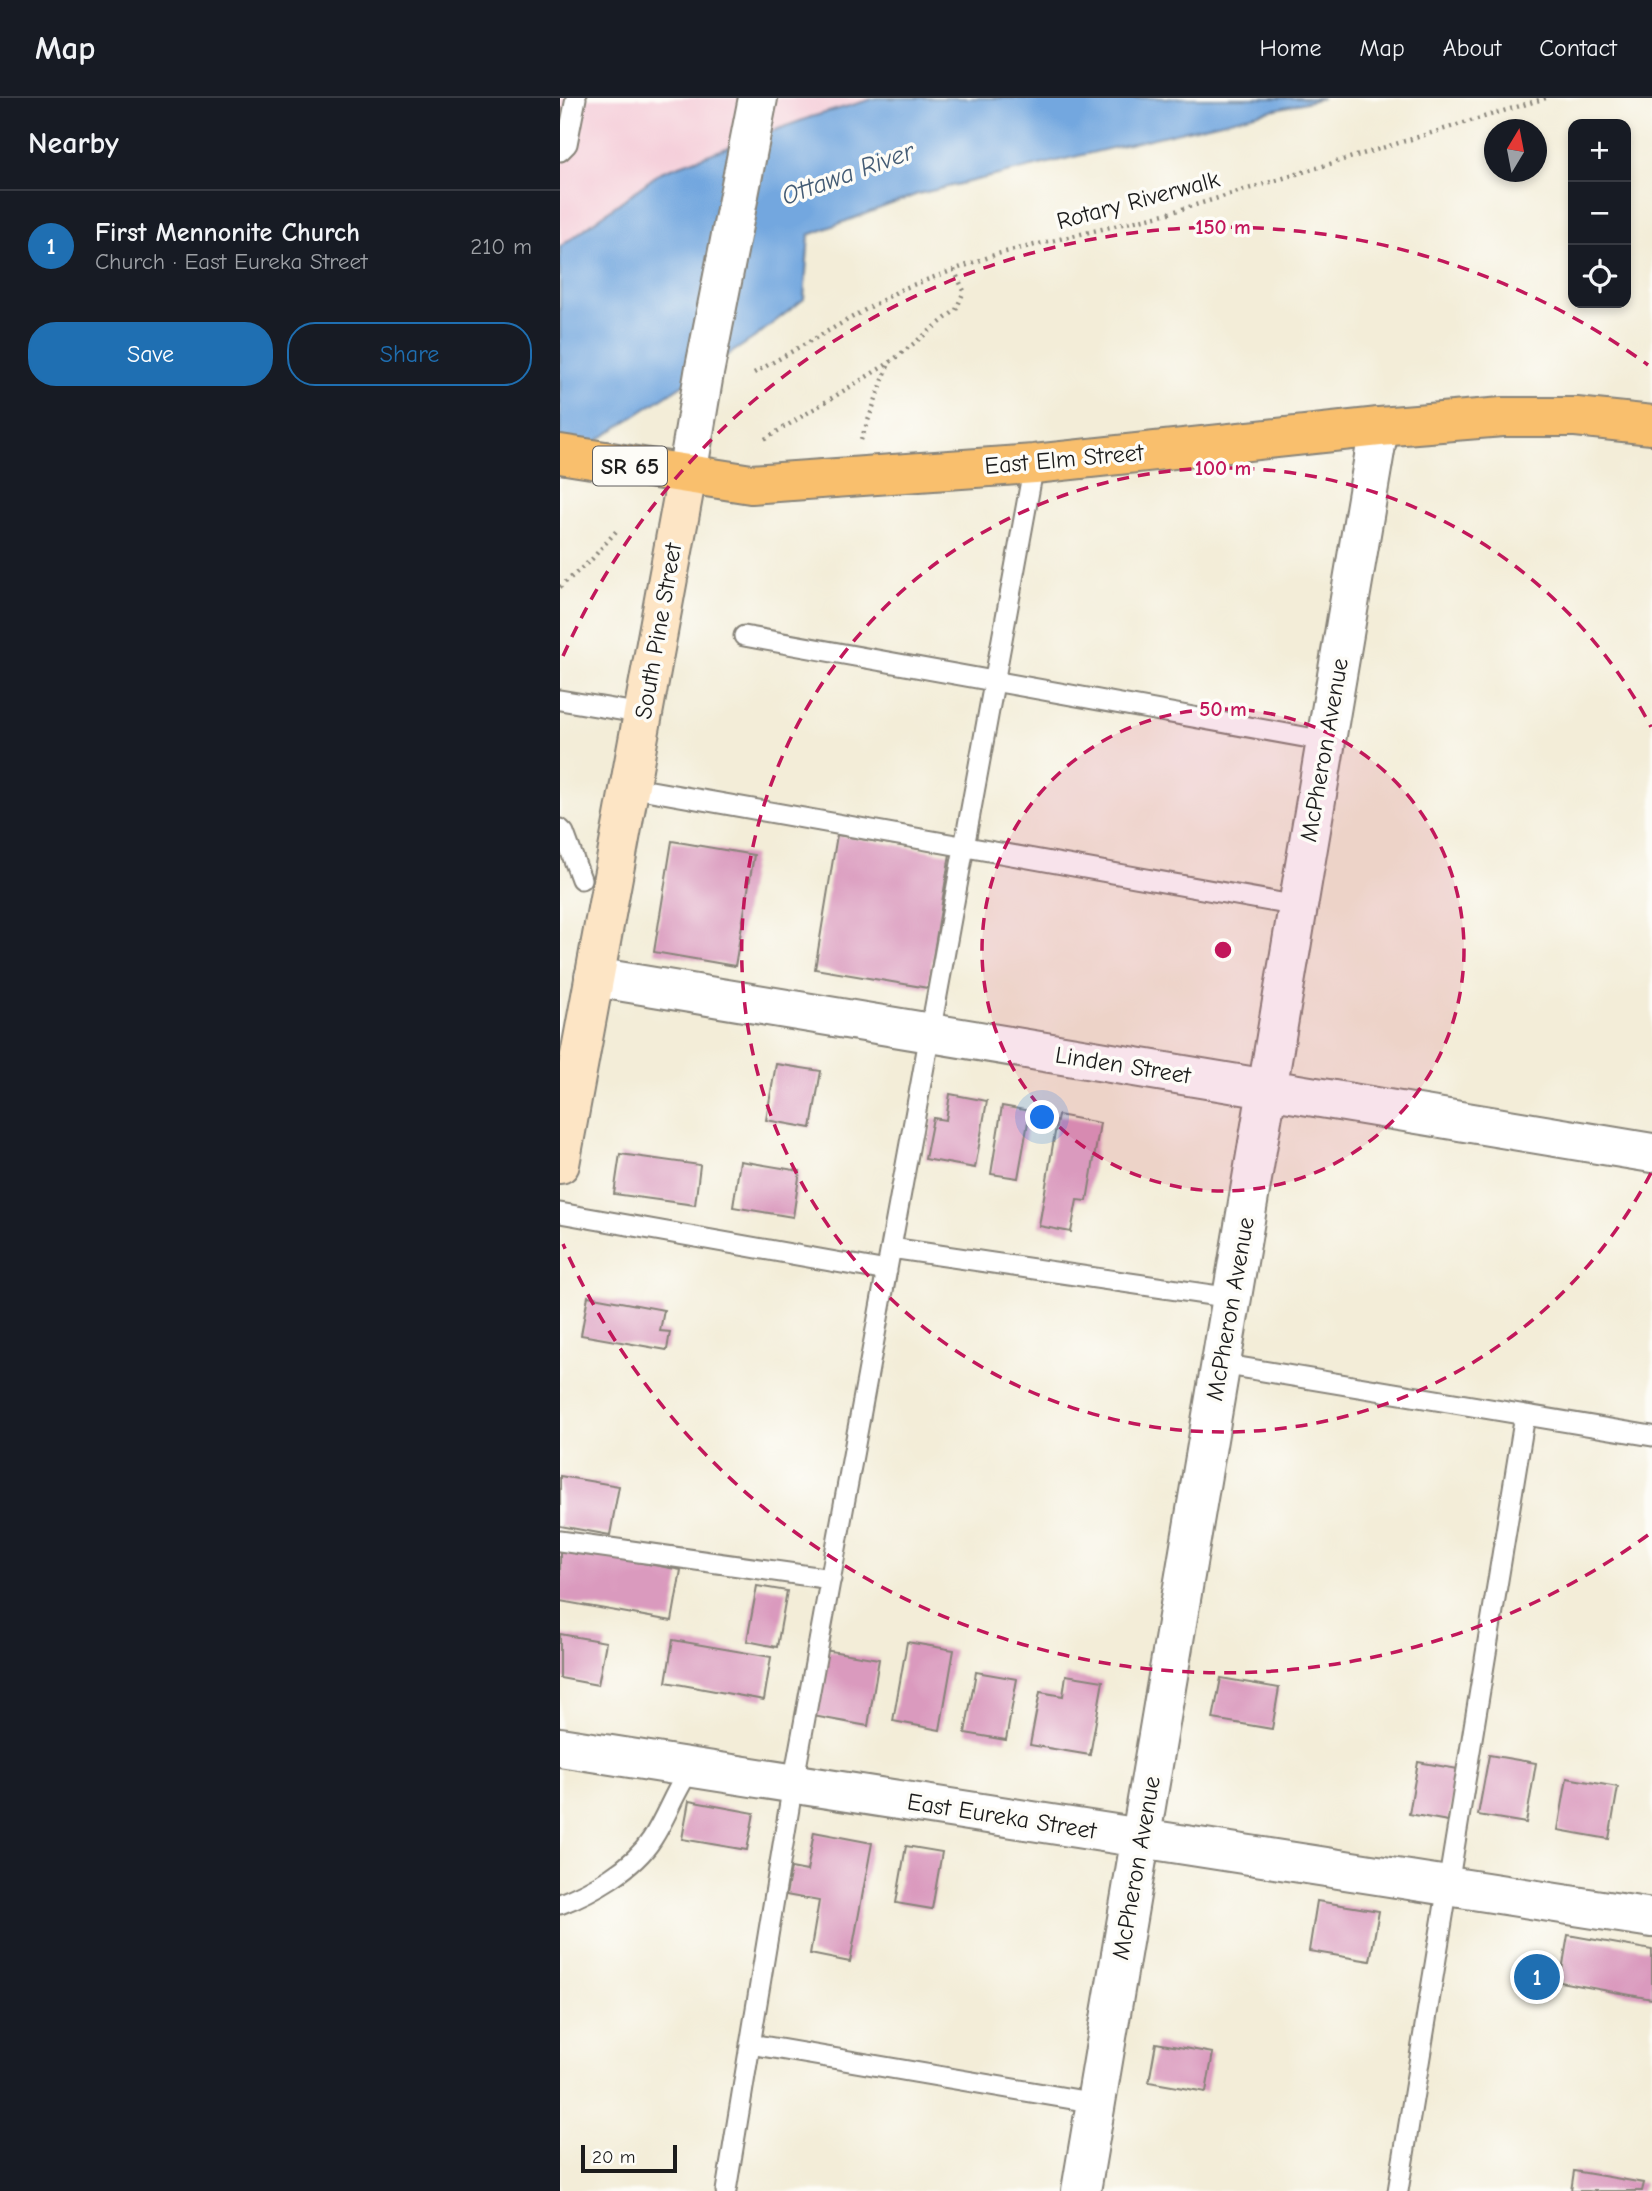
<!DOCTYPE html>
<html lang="en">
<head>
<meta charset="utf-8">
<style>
	:root { --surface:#171b24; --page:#242831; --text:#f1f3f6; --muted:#9ea1a6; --line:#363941; --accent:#1f6fb2 }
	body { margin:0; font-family:"Comic Neue",sans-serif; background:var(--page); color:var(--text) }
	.controls { position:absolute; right:21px; top:21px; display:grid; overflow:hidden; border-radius:14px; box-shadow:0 4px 10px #0003 }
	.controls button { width:63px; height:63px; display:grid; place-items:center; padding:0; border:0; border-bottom:2px solid var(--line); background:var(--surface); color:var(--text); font:35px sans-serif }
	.compass { position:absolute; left:924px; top:21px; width:63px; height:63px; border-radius:50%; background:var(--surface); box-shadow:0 4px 10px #0003; rotate:10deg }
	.scale { position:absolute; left:21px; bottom:18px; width:96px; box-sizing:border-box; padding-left:7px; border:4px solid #1c1c1c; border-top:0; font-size:19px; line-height:24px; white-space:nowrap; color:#1c1c1c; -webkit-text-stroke:5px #fdfcf7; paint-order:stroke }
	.you { position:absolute; left:483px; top:1020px; width:24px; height:24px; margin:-18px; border:5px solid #fff; border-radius:50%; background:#1a73e8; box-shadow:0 0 0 10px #1a73e833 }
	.badge { display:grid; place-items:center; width:46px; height:46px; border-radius:50%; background:var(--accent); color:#fff; font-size:23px; font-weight:700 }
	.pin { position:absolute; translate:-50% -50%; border:4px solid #fff; box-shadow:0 2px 7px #0006 }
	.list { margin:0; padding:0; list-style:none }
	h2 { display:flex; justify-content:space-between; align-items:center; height:91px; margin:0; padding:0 28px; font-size:30px }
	h2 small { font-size:23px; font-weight:400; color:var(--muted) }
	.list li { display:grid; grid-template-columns:46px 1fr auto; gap:21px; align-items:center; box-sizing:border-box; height:112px; padding:0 28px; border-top:2px solid var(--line) }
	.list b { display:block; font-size:26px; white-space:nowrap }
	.list p { margin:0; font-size:23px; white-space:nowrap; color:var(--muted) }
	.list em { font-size:23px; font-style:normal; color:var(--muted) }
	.actions { display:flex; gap:14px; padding:21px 28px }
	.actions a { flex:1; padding:16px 0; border:2px solid var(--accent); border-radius:28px; text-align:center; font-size:24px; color:var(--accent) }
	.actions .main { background:var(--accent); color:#fff }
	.icon { flex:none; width:38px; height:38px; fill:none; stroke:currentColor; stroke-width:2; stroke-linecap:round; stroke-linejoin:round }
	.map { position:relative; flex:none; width:1092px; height:2093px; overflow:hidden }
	header { display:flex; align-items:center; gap:42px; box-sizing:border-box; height:98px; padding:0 35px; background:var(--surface); border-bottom:2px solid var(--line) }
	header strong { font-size:33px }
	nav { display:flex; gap:38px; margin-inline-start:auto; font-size:24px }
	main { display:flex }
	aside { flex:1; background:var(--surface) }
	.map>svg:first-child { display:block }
	.built { fill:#f5cfda }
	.water { fill:#73a7df; stroke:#48627e; stroke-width:2 }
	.building { fill:#da9abe }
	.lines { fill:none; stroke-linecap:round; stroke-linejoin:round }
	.service-casing { stroke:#88847a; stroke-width:23 }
	.minor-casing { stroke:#88847a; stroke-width:42 }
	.tertiary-casing { stroke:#88847a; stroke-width:42 }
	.secondary-casing { stroke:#88847a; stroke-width:42 }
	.primary-casing { stroke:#88847a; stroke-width:42 }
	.path { stroke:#88847a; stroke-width:4.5; stroke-dasharray:2 5; stroke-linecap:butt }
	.service { stroke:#fff; stroke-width:19 }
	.minor { stroke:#fff; stroke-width:38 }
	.tertiary { stroke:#fff; stroke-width:38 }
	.secondary { stroke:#fde5c5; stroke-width:38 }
	.primary { stroke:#f9bf6d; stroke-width:38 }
	.ring { fill:none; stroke:#c2185b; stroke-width:3.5; stroke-dasharray:12 9 }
	.labels { text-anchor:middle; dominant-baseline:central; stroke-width:7; stroke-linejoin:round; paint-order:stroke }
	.shield { fill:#fdfcf7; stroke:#605f5e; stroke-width:2 }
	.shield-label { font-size:23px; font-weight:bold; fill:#1c1c1c }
	.street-label { font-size:24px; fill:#1c1c1c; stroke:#fdfcf7 }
	.water-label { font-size:26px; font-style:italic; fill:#435b74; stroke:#fdfcf7 }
	.centre { fill:#c2185b; stroke:#fdfcf7; stroke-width:3.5 }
	.ring-label { font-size:21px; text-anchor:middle; font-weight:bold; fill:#c2185b; stroke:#fdfcf7; stroke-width:7; stroke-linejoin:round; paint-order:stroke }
</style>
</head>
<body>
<header>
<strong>Map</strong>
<nav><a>Home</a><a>Map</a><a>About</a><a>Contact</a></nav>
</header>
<main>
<aside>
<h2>Nearby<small></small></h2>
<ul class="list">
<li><span class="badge">1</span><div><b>First Mennonite Church</b><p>Church · East Eureka Street</p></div><em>210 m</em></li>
</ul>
<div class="actions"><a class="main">Save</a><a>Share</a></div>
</aside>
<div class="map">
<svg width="1092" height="2093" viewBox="0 0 1092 2093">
	<rect width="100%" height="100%" fill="#fdfcf7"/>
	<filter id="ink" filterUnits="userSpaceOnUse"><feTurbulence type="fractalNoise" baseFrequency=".0143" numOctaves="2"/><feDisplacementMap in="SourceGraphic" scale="14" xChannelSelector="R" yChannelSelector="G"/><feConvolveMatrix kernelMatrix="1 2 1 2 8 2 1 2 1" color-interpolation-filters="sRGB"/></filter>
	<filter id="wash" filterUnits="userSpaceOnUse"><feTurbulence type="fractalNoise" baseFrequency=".00686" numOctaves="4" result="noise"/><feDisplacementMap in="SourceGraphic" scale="28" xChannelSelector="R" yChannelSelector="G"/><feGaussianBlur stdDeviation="1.57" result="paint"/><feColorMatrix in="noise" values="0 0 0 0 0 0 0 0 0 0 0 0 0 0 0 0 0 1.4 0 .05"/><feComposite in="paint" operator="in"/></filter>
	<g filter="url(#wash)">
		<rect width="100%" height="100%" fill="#f3edd8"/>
		<path class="built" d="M0 0H316L251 19 101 74 0 149Z"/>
		<path class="water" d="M316 0H763L358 96 249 137 244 201 194 240 0 367V149L101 74 251 19Z"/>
		<g id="blocks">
			<path class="building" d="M277 737 390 756 368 890 255 871Z
				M112 743 194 757 175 868 94 854Z
				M216 966 261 973 251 1030 206 1022Z
				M390 996 427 1003 415 1070 365 1061 373 1020 386 1022Z
				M442 1008 470 1013 458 1080 431 1076Z
				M498 1017 540 1025 527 1103 517 1102 511 1134 479 1128Z
				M60 1056 140 1067 135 1107 54 1096Z
				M180 1063 240 1073 233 1119 173 1109Z
				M28 1198 104 1212 100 1233 110 1234 107 1252 21 1237Z
				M0 1378 59 1388 50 1437 0 1428Z
				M0 1450 121 1472 112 1523 0 1503Z
				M197 1488 227 1493 217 1549 187 1543Z
				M0 1536 46 1544 38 1587 0 1580Z
				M113 1542 211 1559 204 1602 106 1584Z
				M347 1544 394 1552 380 1632 333 1623Z
				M264 1552 319 1561 308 1628 253 1618Z
				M416 1574 457 1581 446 1642 405 1635Z
				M506 1577 543 1583 530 1657 470 1647 480 1594 503 1598Z
				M661 1580 719 1590 712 1631 653 1621Z
				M929 1657 976 1665 966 1725 918 1717Z
				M858 1664 898 1671 888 1723 849 1716Z
				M1007 1680 1058 1689 1049 1741 998 1732Z
				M129 1703 194 1715 187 1752 122 1741Z
				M254 1734 312 1745 290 1864 250 1856 259 1803 226 1797 231 1770 247 1773Z
				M346 1748 382 1754 372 1811 336 1805Z
				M757 1803 819 1813 810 1863 749 1853Z
				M1008 1837 1092 1852V1901L1000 1884Z
				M596 1945 653 1955 646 1994 589 1984Z
				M1014 2073 1084 2085 1082 2093H1011Z"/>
		</g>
	</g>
	<g filter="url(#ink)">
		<use href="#blocks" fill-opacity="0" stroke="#88847a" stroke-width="2"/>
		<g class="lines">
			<g class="service-casing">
				<path id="service" d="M0 53 7 46 16 0
					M184 538 766 643
					M0 602 83 616
					M69 689 738 808
					M0 731 4 735 21 781
					M0 1115 327 1173
					M331 1150 672 1200
					M661 1266 1092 1338
					M0 1443 271 1481
					M0 1806C31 1794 73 1771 92 1741 107 1718 115 1692 131 1670
					M190 1946 536 2005
					M166 2093 233 1686 474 366
					M838 2093 965 1317"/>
			</g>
			<g class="minor-casing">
				<path id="minor" d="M34 879 1092 1055
					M0 1649 1092 1820
					M521 2093 819 329"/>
			</g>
			<g class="tertiary-casing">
				<path id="tertiary" d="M127 377 144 275 198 0"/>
			</g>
			<g class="secondary-casing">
				<path id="secondary" d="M0 1066 127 377"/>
			</g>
			<g class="primary-casing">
				<path id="primary" d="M0 356 191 386 474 366 819 329 943 319H1016L1092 327"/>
			</g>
			<path class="path" d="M194 275 342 191 437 156 609 115 986 0
				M205 341 329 265 396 212 404 193 394 172
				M301 342 329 265
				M0 489 32 461 58 431"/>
			<use href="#service" class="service"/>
			<use href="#minor" class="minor"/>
			<use href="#tertiary" class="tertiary"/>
			<use href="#secondary" class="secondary"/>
			<use href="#primary" class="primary"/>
		</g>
	</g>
	<circle cx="663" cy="852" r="241" fill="#c2185b" fill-opacity=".12"/>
	<g class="ring">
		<circle cx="663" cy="852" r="241"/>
		<path d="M1091 1075A482 482 0 1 1 1091 629"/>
		<path d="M1088 1437A723 723 0 0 1 3 1146M3 558A723 723 0 0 1 1088 267"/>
	</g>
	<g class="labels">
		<rect class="shield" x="33" y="348.5" width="74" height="39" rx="5"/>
		<g class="shield-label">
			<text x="70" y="368">SR 65</text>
		</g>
		<g class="street-label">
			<text transform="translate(578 102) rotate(-15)">Rotary Riverwalk</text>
			<text transform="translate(504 361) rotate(-5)">East Elm Street</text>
			<text transform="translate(98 533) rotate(-80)">South Pine Street</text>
			<text transform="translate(764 652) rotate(-80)">McPheron Avenue</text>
			<text transform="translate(563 967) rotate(9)">Linden Street</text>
			<text transform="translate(670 1211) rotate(-80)">McPheron Avenue</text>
			<text transform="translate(442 1718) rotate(9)">East Eureka Street</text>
			<text transform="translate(576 1770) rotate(-80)">McPheron Avenue</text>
		</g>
		<g class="water-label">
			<text transform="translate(288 76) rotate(-20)">Ottawa River</text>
		</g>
	</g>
	<circle cx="663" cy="852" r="10" class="centre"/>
	<g class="ring-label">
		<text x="663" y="136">150 m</text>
		<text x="663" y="377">100 m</text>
		<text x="663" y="618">50 m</text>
	</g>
</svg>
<div class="controls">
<button>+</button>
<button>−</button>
<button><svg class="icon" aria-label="locate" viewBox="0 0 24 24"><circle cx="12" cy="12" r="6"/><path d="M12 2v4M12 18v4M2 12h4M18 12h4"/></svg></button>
</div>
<svg class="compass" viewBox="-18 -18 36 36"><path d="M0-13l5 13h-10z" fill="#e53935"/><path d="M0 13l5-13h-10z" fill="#9ea1a6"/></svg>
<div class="scale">20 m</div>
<div class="you"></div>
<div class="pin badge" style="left:977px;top:1879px">1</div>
</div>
</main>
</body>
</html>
